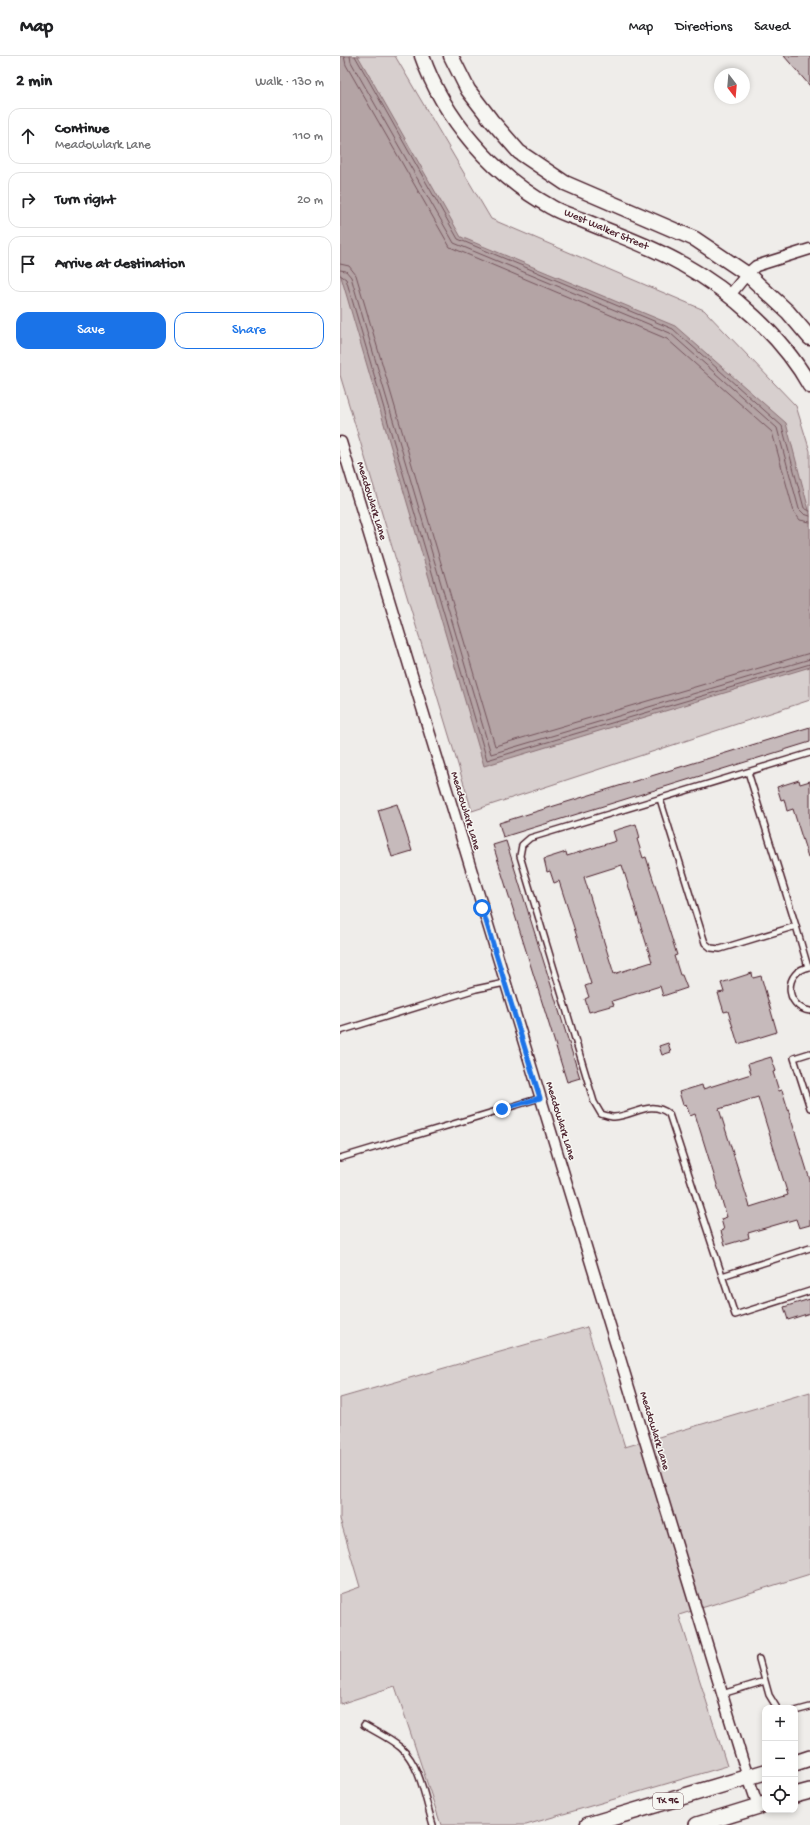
<!DOCTYPE html>
<html lang="en">
<head>
<meta charset="utf-8">
<style>
	:root { --surface:#fff; --page:#f6f6f6; --text:#202124; --muted:#757577; --line:#e0e0e0; --accent:#1a73e8 }
	body { margin:0; font-family:"Gochi Hand",sans-serif; background:var(--page); color:var(--text) }
	.controls { position:absolute; right:12px; bottom:12px; display:grid; overflow:hidden; border-radius:8px; box-shadow:0 2px 6px #0003 }
	.controls button { width:36px; height:36px; display:grid; place-items:center; padding:0; border:0; border-bottom:1px solid var(--line); background:var(--surface); color:var(--text); font:20px sans-serif }
	.compass { position:absolute; left:374px; top:12px; width:36px; height:36px; border-radius:50%; background:var(--surface); box-shadow:0 2px 6px #0003; rotate:164deg }
	.stop { position:absolute; width:12px; height:12px; margin:-9px; border:3px solid #1a73e8; border-radius:50%; background:#fff }
	.stop.end { background:#1a73e8; border-color:#fff; box-shadow:0 1px 4px #0008 }
	.list { margin:0; padding:0; list-style:none }
	h2 { display:flex; justify-content:space-between; align-items:center; height:52px; margin:0; padding:0 16px; font-size:17px }
	h2 small { font-size:13px; font-weight:400; color:var(--muted) }
	.list li { display:grid; grid-template-columns:26px 1fr auto; gap:12px; align-items:center; box-sizing:border-box; height:56px; margin:0 8px 8px; padding:0 8px; border:1px solid var(--line); border-radius:12px }
	.list b { display:block; font-size:15px; white-space:nowrap }
	.list p { margin:0; font-size:13px; white-space:nowrap; color:var(--muted) }
	.list em { font-size:13px; font-style:normal; color:var(--muted) }
	.actions { display:flex; gap:8px; padding:12px 16px }
	.actions a { flex:1; padding:9px 0; border:1px solid var(--accent); border-radius:12px; text-align:center; font-size:14px; color:var(--accent) }
	.actions .main { background:var(--accent); color:#fff }
	.icon { flex:none; width:22px; height:22px; fill:none; stroke:currentColor; stroke-width:2; stroke-linecap:round; stroke-linejoin:round }
	.map { position:relative; flex:none; width:470px; height:1769px; overflow:hidden }
	header { display:flex; align-items:center; gap:24px; box-sizing:border-box; height:56px; padding:0 20px; background:var(--surface); border-bottom:1px solid var(--line) }
	header strong { font-size:19px }
	nav { display:flex; gap:22px; margin-inline-start:auto; font-size:14px }
	main { display:flex }
	aside { flex:1; background:var(--surface) }
	.map>svg:first-child { display:block }
	.green { fill:#d7cfce; stroke:#90777c }
	.water { fill:#b4a4a5; stroke:#8a6f74 }
	.lines { fill:none; stroke-linecap:round; stroke-linejoin:round }
	.shore { stroke:#74545c; stroke-width:1 }
	.building { fill:#c6babb; stroke:#4a1f2b; fill-rule:evenodd }
	.lane-casing { stroke:#4a1f2b; stroke-width:8 }
	.street-casing { stroke:#4a1f2b; stroke-width:13 }
	.secondary-casing { stroke:#4a1f2b; stroke-width:17 }
	.primary-casing { stroke:#4a1f2b; stroke-width:18 }
	.lane { stroke:#f6f6f2; stroke-width:5 }
	.street { stroke:#f6f6f2; stroke-width:10 }
	.secondary { stroke:#f6f6f2; stroke-width:14 }
	.primary { stroke:#f6f6f2; stroke-width:15 }
	.route { stroke:#1a73e8; stroke-width:5 }
	.labels { text-anchor:middle; dominant-baseline:central; stroke-width:3; stroke-linejoin:round; paint-order:stroke }
	.shield { fill:#f6f6f2; stroke:#7e6067; stroke-width:1 }
	.shield-label { font-size:10px; font-weight:bold; fill:#4a1f2b }
	.street-label { font-size:11px; fill:#4a1f2b; stroke:#f6f6f2 }
</style>
</head>
<body>
<header>
<strong>Map</strong>
<nav><a>Map</a><a>Directions</a><a>Saved</a></nav>
</header>
<main>
<aside>
<h2>2 min<small>Walk · 130 m</small></h2>
<ul class="list">
<li><svg class="icon" aria-label="ahead" viewBox="0 0 24 24"><path d="M12 20V5M6 11l6-6 6 6"/></svg><div><b>Continue</b><p>Meadowlark Lane</p></div><em>110 m</em></li>
<li><svg class="icon" aria-label="right" viewBox="0 0 24 24"><path d="M7 20v-9h11M14 6l5 5-5 5"/></svg><div><b>Turn right</b></div><em>20 m</em></li>
<li><svg class="icon" aria-label="arrive" viewBox="0 0 24 24"><path d="M6 21V4h12l-3 4 3 4H6"/></svg><div><b>Arrive at destination</b></div></li>
</ul>
<div class="actions"><a class="main">Save</a><a>Share</a></div>
</aside>
<div class="map">
<svg width="470" height="1769" viewBox="0 0 470 1769">
	<rect width="100%" height="100%" fill="#efedea"/>
	<filter id="ink" filterUnits="userSpaceOnUse"><feTurbulence type="fractalNoise" baseFrequency=".025" numOctaves="2"/><feDisplacementMap in="SourceGraphic" scale="8" xChannelSelector="R" yChannelSelector="G"/><feConvolveMatrix kernelMatrix="1 2 1 2 8 2 1 2 1" color-interpolation-filters="sRGB"/></filter>
	<g filter="url(#ink)">
		<path class="green" d="M0 0H55L151 163 364 254 456 350 470 395V644L132 755 0 319Z
			M247 1271 285 1391 470 1336V1518L339 1559 387 1710 186 1769H101L55 1630 0 1648V1538L20 1531 0 1463V1342Z"/>
		<path class="water" d="M0 0H18L121 181 335 270 446 367 470 458V611L144 710 0 217Z"/>
		<g class="lines">
			<path class="shore" d="M4 0 6 9 110 191 327 283 432 376 454 456 460 464 470 466
				M10 0 11 6 114 187 330 277 437 372 459 453 464 458 470 460
				M15 0 118 183 333 273 442 370 464 452 470 455
				M0 208 9 210 16 219 155 690 470 597
				M0 214 6 215 11 221 151 698 470 603
				M0 219 6 223 147 704 470 608"/>
		</g>
		<path class="building" d="M444 0H470V30Z
			M470 671V686L163 781 159 767Z
			M459 724 460 728 470 725V801H468L453 753 447 755 444 743 441 744 437 731Z
			M57 748 72 795 52 801 38 754Z
			M296 768 300 782 297 783 303 802 306 801 337 899 334 900 340 919H342L347 932 323 940 320 930 272 945 274 949 249 956 245 943 249 941 245 930 251 928 237 881 219 825 214 827 210 815 207 816 204 803 226 796 227 800 276 785 273 775ZM282 809 312 906 274 918 244 821Z
			M166 785 240 1022 227 1026 153 789Z
			M412 917 413 922 421 920 437 976 398 988 388 955 384 956 378 937 384 936 381 927Z
			M328 987 331 996 322 999 319 990Z
			M431 1001 436 1015 433 1016 439 1035 442 1034 470 1124V1169L459 1172 456 1163 408 1177 409 1182 385 1189 381 1175 384 1174 381 1163 387 1161 355 1058 350 1060 346 1048 343 1049 339 1036 362 1029 363 1033 411 1018 408 1008ZM418 1041 448 1139 410 1151 379 1053Z
			M470 1243V1257L448 1264 444 1251Z"/>
		<g class="lines">
			<g class="lane-casing">
				<path id="lane" d="M470 697 190 782 182 789 180 800 254 1046 261 1058C265 1059 270 1061 274 1061 294 1060 310 1043 329 1058L395 1259 470 1235
					M408 716 456 870
					M320 743 365 887 371 892 380 893 456 870 468 911
					M470 911C443 914 444 951 470 955
					M0 975 136 933 165 927
					M470 997 454 1002 470 1052
					M0 1102 200 1042
					M382 1220 470 1192
					M419 1603 429 1639 437 1652
					M382 1638 425 1625
					M455 1655 470 1651
					M24 1669C36 1676 51 1683 61 1692 81 1710 85 1744 93 1769"/>
			</g>
			<g class="street-casing">
				<path id="street" d="M390 239 407 218 416 210 470 193
					M1 386 402 1703 418 1750"/>
			</g>
			<g class="secondary-casing">
				<path id="secondary" d="M82 0C104 63 153 119 211 151 221 157 232 160 242 164 275 178 311 190 342 208 391 235 443 281 470 330
					M111 0 128 34 151 64 179 96 225 127 355 183 407 218 448 256 470 282"/>
			</g>
			<g class="primary-casing">
				<path id="primary" d="M455 1707 470 1702
					M455 1739 470 1735
					M248 1769 425 1716
					M357 1769 425 1748"/>
			</g>
			<use href="#lane" class="lane"/>
			<use href="#street" class="street"/>
			<use href="#secondary" class="secondary"/>
			<use href="#primary" class="primary"/>
		</g>
	</g>
	<g class="lines" filter="url(#ink)">
		<path class="route" d="M142 852 200 1042 162 1053"/>
	</g>
	<g class="labels">
		<rect class="shield" x="313" y="1737" width="30" height="16" rx="3"/>
		<g class="shield-label">
			<text x="328" y="1745">TX 96</text>
		</g>
		<g class="street-label">
			<text transform="translate(266 174) rotate(23)">West Walker Street</text>
			<text transform="translate(31 445) rotate(73)">Meadowlark Lane</text>
			<text transform="translate(125 755) rotate(73)">Meadowlark Lane</text>
			<text transform="translate(220 1065) rotate(73)">Meadowlark Lane</text>
			<text transform="translate(314 1375) rotate(73)">Meadowlark Lane</text>
		</g>
	</g>
</svg>
<div class="controls">
<button>+</button>
<button>−</button>
<button><svg class="icon" aria-label="locate" viewBox="0 0 24 24"><circle cx="12" cy="12" r="6"/><path d="M12 2v4M12 18v4M2 12h4M18 12h4"/></svg></button>
</div>
<svg class="compass" viewBox="-18 -18 36 36"><path d="M0-13l5 13h-10z" fill="#e53935"/><path d="M0 13l5-13h-10z" fill="#757577"/></svg>
<div class="stop" style="left:142px;top:852px"></div>
<div class="stop end" style="left:162px;top:1053px"></div>
</div>
</main>
</body>
</html>
